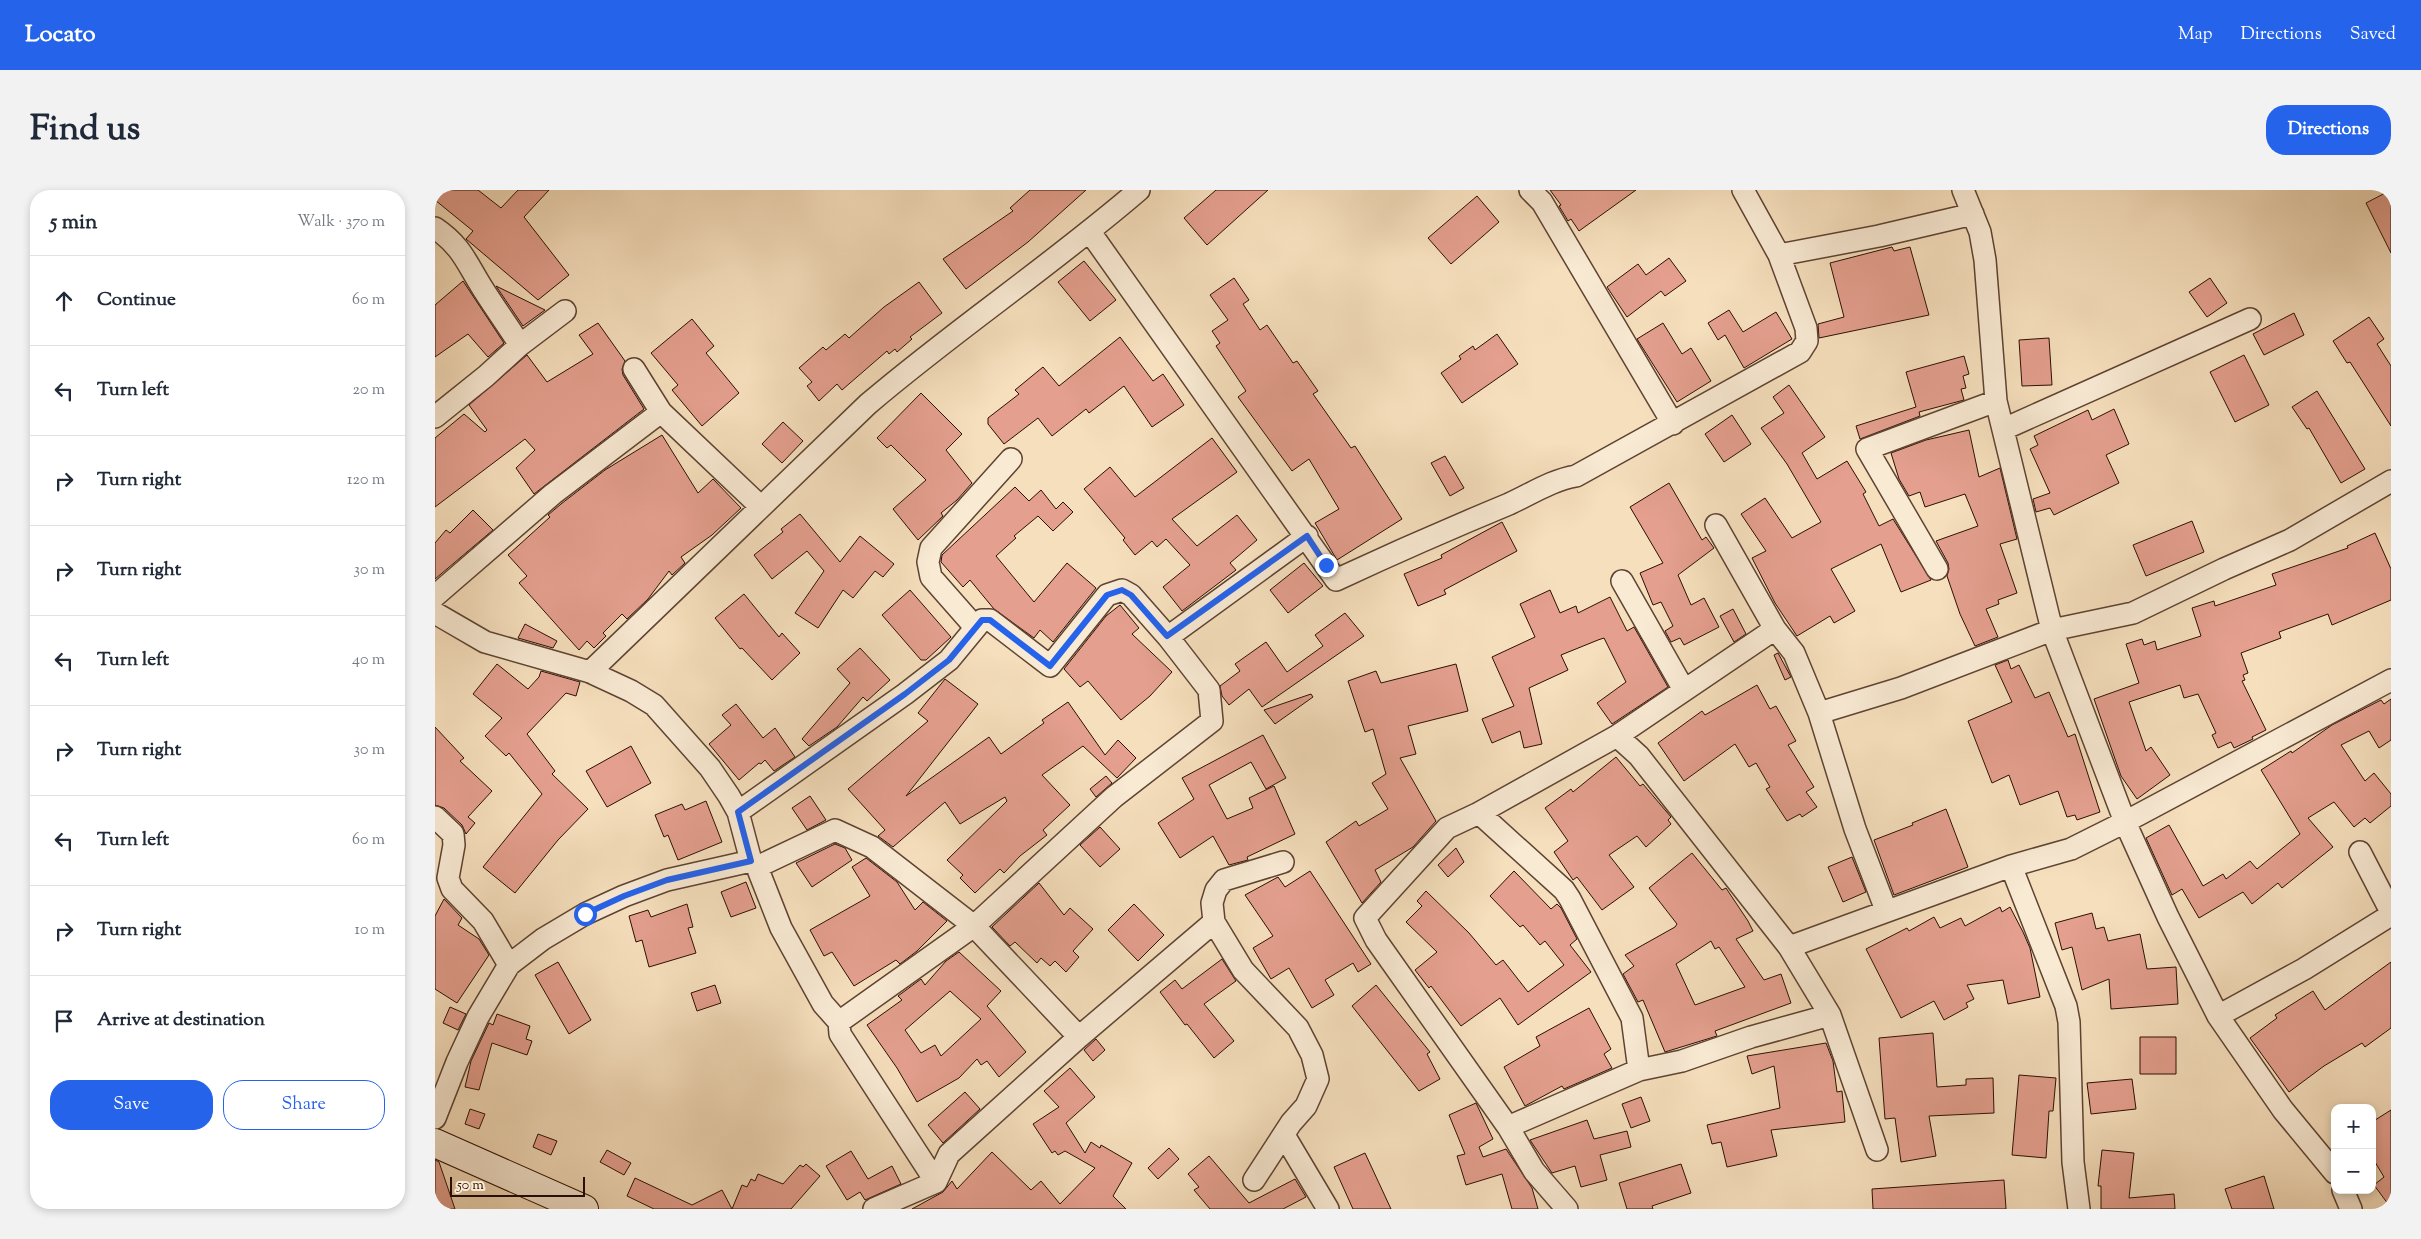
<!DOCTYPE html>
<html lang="en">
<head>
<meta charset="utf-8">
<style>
	:root { --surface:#fff; --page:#f2f2f3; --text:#1f2937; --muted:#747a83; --line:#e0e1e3; --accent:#2563eb }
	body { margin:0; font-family:"Sorts Mill Goudy",serif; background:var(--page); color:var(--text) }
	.controls { position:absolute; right:15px; bottom:15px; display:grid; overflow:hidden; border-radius:10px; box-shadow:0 2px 8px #0003 }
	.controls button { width:45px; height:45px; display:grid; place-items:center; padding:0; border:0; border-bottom:1px solid var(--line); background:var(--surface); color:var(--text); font:25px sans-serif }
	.scale { position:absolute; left:15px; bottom:12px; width:135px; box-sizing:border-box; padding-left:5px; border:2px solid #2c0f03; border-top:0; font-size:14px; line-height:18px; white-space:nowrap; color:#2c0f03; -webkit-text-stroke:4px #f9ead4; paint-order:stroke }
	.stop { position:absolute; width:15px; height:15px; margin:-11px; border:4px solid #2563eb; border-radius:50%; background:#fff }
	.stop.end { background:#2563eb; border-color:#fff; box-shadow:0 1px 5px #0008 }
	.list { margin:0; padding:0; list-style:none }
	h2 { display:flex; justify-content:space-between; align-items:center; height:65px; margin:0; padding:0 20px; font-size:21px }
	h2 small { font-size:16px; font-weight:400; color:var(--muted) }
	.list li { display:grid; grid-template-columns:32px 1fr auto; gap:15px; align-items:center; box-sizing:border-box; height:90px; padding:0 20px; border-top:1px solid var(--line) }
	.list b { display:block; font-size:19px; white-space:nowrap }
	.list em { font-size:16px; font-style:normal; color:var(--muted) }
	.actions { display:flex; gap:10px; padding:15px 20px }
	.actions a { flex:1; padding:11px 0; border:1px solid var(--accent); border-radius:20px; text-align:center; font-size:18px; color:var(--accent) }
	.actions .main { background:var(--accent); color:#fff }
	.icon { flex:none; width:28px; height:28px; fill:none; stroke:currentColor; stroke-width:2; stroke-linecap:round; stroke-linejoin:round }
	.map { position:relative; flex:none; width:1956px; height:1019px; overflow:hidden; border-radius:20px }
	header { display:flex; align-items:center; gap:30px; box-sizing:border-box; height:70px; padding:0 25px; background:var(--accent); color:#fff }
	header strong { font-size:24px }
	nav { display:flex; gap:28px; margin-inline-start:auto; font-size:18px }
	.intro { display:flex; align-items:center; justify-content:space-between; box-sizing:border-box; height:120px; padding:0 30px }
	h1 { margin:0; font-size:35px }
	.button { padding:12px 22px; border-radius:20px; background:var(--accent); color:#fff; font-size:18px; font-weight:700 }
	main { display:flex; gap:30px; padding:0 30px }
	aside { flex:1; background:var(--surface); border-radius:20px; box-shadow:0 2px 8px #0003 }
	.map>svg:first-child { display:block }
	.building { fill:#e49f8e; stroke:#2c0f03; fill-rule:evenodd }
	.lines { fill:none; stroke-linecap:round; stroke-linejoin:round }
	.minor-casing { stroke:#5e4332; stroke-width:24 }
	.secondary-casing { stroke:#2c0f03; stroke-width:30 }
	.minor { stroke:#f9ead4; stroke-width:21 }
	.secondary { stroke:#f9ead4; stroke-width:28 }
	.route { stroke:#2563eb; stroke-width:6 }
</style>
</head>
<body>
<header>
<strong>Locato</strong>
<nav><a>Map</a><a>Directions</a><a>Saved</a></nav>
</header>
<div class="intro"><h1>Find us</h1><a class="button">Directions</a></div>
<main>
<aside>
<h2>5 min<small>Walk · 370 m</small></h2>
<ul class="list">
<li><svg class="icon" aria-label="ahead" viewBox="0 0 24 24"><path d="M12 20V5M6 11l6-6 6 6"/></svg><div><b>Continue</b></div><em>60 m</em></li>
<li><svg class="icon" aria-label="left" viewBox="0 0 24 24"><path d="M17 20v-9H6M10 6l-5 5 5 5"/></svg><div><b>Turn left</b></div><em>20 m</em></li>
<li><svg class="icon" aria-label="right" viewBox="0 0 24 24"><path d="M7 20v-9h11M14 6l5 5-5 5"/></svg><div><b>Turn right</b></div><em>120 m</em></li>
<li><svg class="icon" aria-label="right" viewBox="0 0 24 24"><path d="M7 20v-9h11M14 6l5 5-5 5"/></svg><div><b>Turn right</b></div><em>30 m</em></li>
<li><svg class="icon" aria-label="left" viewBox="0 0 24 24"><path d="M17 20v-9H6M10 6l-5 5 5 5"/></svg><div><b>Turn left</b></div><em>40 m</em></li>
<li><svg class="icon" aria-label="right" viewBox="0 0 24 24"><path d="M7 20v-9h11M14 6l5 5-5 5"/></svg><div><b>Turn right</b></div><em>30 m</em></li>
<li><svg class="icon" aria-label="left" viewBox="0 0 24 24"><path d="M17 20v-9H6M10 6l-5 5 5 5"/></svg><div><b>Turn left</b></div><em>60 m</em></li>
<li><svg class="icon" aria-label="right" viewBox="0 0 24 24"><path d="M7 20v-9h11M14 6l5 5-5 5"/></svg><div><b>Turn right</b></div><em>10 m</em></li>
<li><svg class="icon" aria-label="arrive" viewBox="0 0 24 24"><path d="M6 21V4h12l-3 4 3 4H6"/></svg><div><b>Arrive at destination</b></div></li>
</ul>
<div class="actions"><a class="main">Save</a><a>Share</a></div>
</aside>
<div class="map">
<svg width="1956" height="1019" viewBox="0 0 1956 1019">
	<rect width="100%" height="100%" fill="#f6dfbd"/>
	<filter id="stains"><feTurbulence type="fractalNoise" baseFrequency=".004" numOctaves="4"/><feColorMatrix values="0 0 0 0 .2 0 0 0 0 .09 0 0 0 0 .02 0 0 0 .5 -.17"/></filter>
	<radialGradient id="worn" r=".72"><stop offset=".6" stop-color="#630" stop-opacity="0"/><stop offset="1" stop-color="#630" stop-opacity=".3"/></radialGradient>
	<path class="building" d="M0 0H43L66 18 83 0H114L89 27 134 85 103 110 31 49 38 41 0 10Z
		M595 0H651L593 52 531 99 508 69 578 21 575 18Z
		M781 0H833L772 55 749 28Z
		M1115 0H1201L1144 41 1136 29 1133 31 1124 16 1126 15Z
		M1956 0V63L1931 13Z
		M1042 6 1064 32 1016 74 993 48Z
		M1457 57 1459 61 1475 57 1494 125 1384 148 1383 134 1409 127 1395 73Z
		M1234 68 1251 91 1230 106 1226 101 1192 127 1172 97 1203 74 1211 85Z
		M649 71 681 110 655 131 623 92Z
		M799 88 814 110 808 114 825 140 832 135 858 173 862 171 883 201 878 204 916 258 920 256 967 329 902 370 880 333 904 319 874 269 857 281 803 207 811 201 781 156 785 153 777 141 793 130 775 105Z
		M1775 88 1792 113 1772 127 1754 102Z
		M28 91 69 153 53 167 33 144 0 167V115Z
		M484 92 507 123 475 147 477 149 462 162 460 159 454 164 452 161 407 200 402 194 384 211 372 196 377 192 364 178 388 157 391 160 410 144 414 148 449 117Z
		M61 96 110 120 88 136Z
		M1294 120 1308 142 1341 122 1357 149 1309 178 1290 145 1283 150 1273 133Z
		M1859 123 1869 145 1829 165 1818 144Z
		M1934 127 1949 149 1942 154 1956 176V236L1915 172 1912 173 1898 151Z
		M257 129 279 156 271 163 304 203 267 236 237 200 243 195 216 163Z
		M163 133 190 171 187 179 188 185 209 219 99 304 81 278 100 260 90 249 0 317V248L29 224 50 242 52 240 34 215 92 165 112 192 158 164 144 145Z
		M1228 133 1247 164 1256 158 1276 191 1242 212 1202 149Z
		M1062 144 1083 174 1027 213 1006 183 1026 169 1024 166 1038 156 1040 160Z
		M685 147 718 191 728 184 749 215 717 237 689 196 654 223 651 219 617 246 603 228 569 254 553 234V228L584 204 580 200 608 177 624 196Z
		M1614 148 1617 195 1587 196 1584 150Z
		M1809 165 1834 215 1800 232 1775 182Z
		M1529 166 1534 184 1528 186 1531 198 1526 199 1529 210 1484 222 1485 226 1425 249 1421 236 1481 217 1471 182Z
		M1354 195 1390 247 1367 263 1382 289 1412 271 1431 302 1428 304 1444 336 1458 329 1496 390 1466 402 1446 354 1396 379 1420 421 1399 433 1395 426 1362 446 1340 413 1317 368 1331 361 1306 324 1330 308 1357 348 1386 332 1352 274 1326 238 1349 223 1338 207Z
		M1882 201 1930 279 1906 293 1874 238 1872 239 1857 217Z
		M486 203 527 244 511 260 537 293 522 310 506 323 508 326 483 350 458 319 491 290 456 255 452 258 442 248Z
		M1679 219 1694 254 1671 265 1684 293 1619 325 1615 318 1601 322 1598 309 1615 303 1595 259 1603 255 1599 246 1653 220 1657 230Z
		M1297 225 1316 254 1289 272 1270 244Z
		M348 232 368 251 347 273 327 254Z
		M1534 240 1544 287 1565 278 1582 349 1565 354 1582 403 1563 410 1564 414 1551 419 1563 447 1540 456 1525 424 1512 386 1514 379 1513 373 1501 351 1543 336 1530 304 1490 317 1485 302 1474 306 1464 289 1456 263 1491 250Z
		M227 245 263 303 278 289 306 318 277 345 246 367 250 373 237 385 234 381 213 409 192 429 187 424 168 443 171 446 159 458 152 451 144 460 84 393 92 386 73 365 115 327 113 325 126 314 170 280Z
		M777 248 802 282 737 329 762 356 802 325 822 350 795 373 801 380 747 421 728 397 755 375 731 349 722 357 717 351 700 365 688 350 690 348 649 299 675 277 700 307Z
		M1010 266 1029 298 1015 306 996 273Z
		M1234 293 1267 350 1271 347 1279 358 1243 385 1256 415 1269 408 1284 437 1249 455 1245 448 1236 452 1230 441 1238 436 1226 412 1218 415 1205 383 1228 373 1195 317Z
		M580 297 594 311 606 300 621 319 628 312 638 322 618 341 603 326 579 346 581 348 561 366 599 412 632 373 661 398 618 452 605 440 599 448 559 419 535 390 528 397 506 372 507 365Z
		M38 320 58 340 0 389V353L11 340 15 343Z
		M365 324 405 372 425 346 459 374 448 387 440 381 418 408 408 400 383 438 360 423 389 381 372 361 337 389 319 365 348 342 346 339Z
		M1757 331 1769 362 1711 386 1698 355Z
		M1067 332 1082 361 1009 400 1011 404 983 416 969 384 1007 368 1006 365Z
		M1940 343 1956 379V410L1897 435 1893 424 1844 442 1846 448 1806 463 1813 483 1808 485 1810 490 1807 491 1831 540 1817 547 1818 549 1799 558 1796 552 1783 558 1777 545 1781 543 1763 504 1749 508 1745 495 1694 512 1711 561 1716 557 1735 585 1702 609 1686 586 1659 509 1704 493 1691 454 1707 449 1709 455 1720 451 1722 460 1766 446 1757 418 1779 411 1780 416 1841 395 1837 384 1913 358 1912 356Z
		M869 373 888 396 853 423 835 400Z
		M475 400 516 447 491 470H486L447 425Z
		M1115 400 1125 423 1141 416 1143 423 1175 407 1192 441 1199 437 1233 497 1177 534 1162 513 1191 492 1169 448 1163 450 1126 465 1133 480 1094 498 1107 554 1089 558 1085 541 1057 553 1047 529 1079 516 1057 467 1100 447 1085 414Z
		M309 404 344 447 347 443 365 463 337 490 307 458 305 459 280 428Z
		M685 415 704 438 697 444 737 482 715 506 686 530 653 491 645 497 629 479 671 426Z
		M1298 419 1311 444 1299 452 1285 426Z
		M910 423 929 446 827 517 814 499 794 515 787 506 785 496 805 481 800 474 831 452 852 482 888 456 880 445Z
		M90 434 122 451 118 458 83 448Z
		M425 458 455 490 432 511 428 507 402 537 374 556 367 549 415 493 402 479Z
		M1343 463 1356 487 1350 490 1339 465Z
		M1573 470 1576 479 1584 475 1600 508 1614 502 1633 547 1640 544 1665 622 1642 630 1640 625 1632 627 1623 601 1585 615 1574 585 1557 593 1533 531 1577 512 1560 475Z
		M62 474 93 499 104 487 106 481 145 492 141 506 131 503 92 544 120 581 117 584 153 619 123 650 80 703 48 677 107 604 74 563 71 566 50 546 67 528 38 504Z
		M1021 474 1033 521 973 536 981 564 965 568 1001 631 978 657 940 680 946 692 927 713 891 652 921 631 924 636 953 619 937 593 951 584 938 539 930 542 913 491 941 481 946 493Z
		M510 489 543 514 471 606 554 547 566 564 609 533 607 530 633 512 670 565 683 550 701 568 682 588 648 556 607 585 635 615 608 640 612 645 585 666 569 683 565 679 540 703 525 688 528 685 512 670 572 611 570 607 525 634 510 612 458 657 443 646 450 640 413 599 493 531 483 523Z
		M1322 495 1335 519 1341 516 1361 551 1353 555 1379 597 1371 602 1382 617 1367 627 1365 624 1352 631 1331 599 1335 597 1321 573 1314 577 1300 554 1249 591 1223 553 1267 521 1270 525Z
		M876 504 878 507 840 534 829 520Z
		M1956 509V550L1944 558 1934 541 1906 555 1930 591 1939 583 1956 604V616L1935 633 1930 628 1919 637 1899 612 1873 628 1898 657 1847 698 1843 693 1817 714 1808 702 1764 728 1747 699 1737 705 1711 648 1734 635 1768 696 1788 684 1791 689 1815 671 1822 679 1865 644 1826 580 1856 561 1857 563 1897 535 1946 510 1949 514Z
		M301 514 328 548 340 538 360 567 339 581 330 570 326 574 324 573 304 590 274 554 296 535 287 525Z
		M0 537 29 568 25 571 57 601 33 627 40 633 31 644 27 635 9 618 0 615Z
		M828 545 851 588 831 599 816 572 774 595 792 629 818 618 814 608 839 596 860 644 812 667 813 670 794 675 778 646 745 668 723 633 759 609 747 588Z
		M196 556 216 593 172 617 151 581Z
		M1181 567 1205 596 1208 594 1236 627 1233 630 1236 634 1211 657 1202 646 1174 665 1199 697 1167 720 1142 687 1138 690 1119 662 1133 651 1110 618 1136 599 1138 602Z
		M671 586 677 593 661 607 655 599Z
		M375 606 391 630 372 640 357 618Z
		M271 611 287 652 243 670 233 645 229 647 220 625 247 614 250 620Z
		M1511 619 1533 677 1459 705 1439 650 1478 635 1477 633Z
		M665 637 685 659 665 677 645 655Z
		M400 654 410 658 417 670 377 697 361 673Z
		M1021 658 1029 672 1013 687 1003 675Z
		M1257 663 1287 700 1291 698 1313 731 1318 741 1301 749 1329 790 1346 784 1356 813 1280 841 1282 846 1230 862 1208 810 1203 812 1188 784 1199 776 1190 765 1240 737 1242 734 1214 698ZM1276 751 1280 759 1284 757 1310 797 1260 815 1241 774Z
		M1417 667 1431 702 1408 712 1393 677Z
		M431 668 462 692 480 720 488 712 512 731 482 761 465 774 461 770 419 796 397 762 389 766 375 740 435 706 417 677Z
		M875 681 936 774 923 782 918 773 890 790 899 805 877 818 854 778 836 789 818 758 838 746 810 705 843 687 850 697Z
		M1079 681 1116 719 1122 714 1126 718 1142 749 1135 755 1156 782 1083 835 1065 808 1026 836 996 796 994 798 980 780 1002 762 971 732 987 716 982 711 991 701 1034 743 1061 775 1068 770 1093 802 1129 775 1110 751 1105 755 1088 735 1085 737 1055 706Z
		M311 692 321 718 296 727 286 702Z
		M604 693 629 725 635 718 658 739 638 761 644 767 631 782 620 771 615 776 606 768 602 773 580 752 575 756 557 737Z
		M9 709 27 728 23 735 44 749 54 765 22 813 0 799V726Z
		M252 714 258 737 253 738 261 763 214 777 207 750 201 752 194 726 213 720 216 727Z
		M699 714 729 745 703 771 673 740Z
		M1565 717 1567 722 1575 717 1588 742 1595 758 1605 807 1573 814 1568 790 1532 795 1539 809 1531 813 1533 817 1509 830 1499 811 1466 828 1431 759 1472 738 1474 741 1499 727 1505 738 1526 728 1530 736Z
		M1657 723 1661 739 1669 737 1673 751 1705 744 1712 779 1741 777 1743 814 1676 819 1674 789 1647 800 1637 757 1627 760 1620 733Z
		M524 762 566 801 552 816 591 862 564 887 552 871 546 875 542 869 524 888 482 912 462 878 432 835 467 810 463 806 486 789 490 795 511 771ZM515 801 546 829 506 866 500 855 486 863 470 840Z
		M787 769 801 791 769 814 799 851 779 868 752 834 750 835 725 802 740 790 747 799Z
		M123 772 156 830 134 844 100 785Z
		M1956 772V838L1930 857 1927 853 1889 876 1854 902 1815 848 1842 828 1840 825 1878 801 1890 820Z
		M280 795 286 813 262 821 256 803Z
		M941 795 995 862 992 864 1005 889 984 901 917 816Z
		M15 817 31 824 23 840 8 833Z
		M1154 818 1176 859 1169 864 1177 878 1129 899 1127 896 1090 916 1069 877 1105 856 1101 847Z
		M62 824 95 836 91 849 97 851 92 865 57 853 44 900 30 897 36 871 54 833 58 835Z
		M1498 843 1502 897 1531 895V889L1558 888 1559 923 1494 926 1501 966 1466 972 1460 928 1450 929 1444 848Z
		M1705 847H1741V884H1705Z
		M661 849 670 860 658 871 649 860Z
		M1391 853 1398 871 1402 902 1407 901 1410 932 1336 940 1342 966 1292 977 1286 952 1277 954 1272 935 1345 918 1339 876 1317 884 1312 866Z
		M635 878 660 907 631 933 650 963 656 952 665 958 666 955 697 973 678 1006 691 1019H477L508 1002 517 991 522 999 557 962 596 1000 606 991 625 1014 660 978 630 961 623 965 620 961 617 963 598 934 624 917 609 901Z
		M1584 885 1621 888 1618 921H1614L1611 968 1577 965Z
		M1697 889 1701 919 1656 924 1652 893Z
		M530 902 545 919 508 953 493 935Z
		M1206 907 1215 931 1196 938 1187 914Z
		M1041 913 1058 949 1044 957 1048 967 1071 959 1097 998 1103 1019H1077L1067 984 1031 995 1022 966 1030 964 1014 925Z
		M35 919 50 924 44 939 30 934Z
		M1956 920V1018L1939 995 1949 987 1937 967V932Z
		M1152 930 1159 949 1192 941 1196 957 1165 965 1172 990 1146 997 1140 976 1117 983 1095 950Z
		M103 944 122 951 116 965 98 957Z
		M734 958 744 969 723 989 713 978Z
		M172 960 196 973 189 985 165 972Z
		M1667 960 1699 963 1694 1008 1739 1004 1740 1019H1666V996H1663Z
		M416 961 433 989 457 976 466 994 430 1010 425 1002 412 1010 391 976Z
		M930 963 956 1019H918L899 977Z
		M774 966 814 1013 860 989 871 1007 848 1019H775L759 1000 764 997 753 984Z
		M0 970 4 972 20 1019H0Z
		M371 974 385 986 356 1019H297L307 995 312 997 316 989 320 991 323 984 348 994 365 975 368 977Z
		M1246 974 1256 1003 1217 1016 1218 1019H1192L1184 993Z
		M1829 986 1839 1019H1797L1790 999Z
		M200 988 257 1015 287 1000 297 1019H219L192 1006Z
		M1569 990 1571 1019H1438L1437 999Z"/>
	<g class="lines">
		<g class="minor-casing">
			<path id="minor" d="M1095 0 1107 12 1238 234
				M0 38C27 56 32 74 48 99 60 118 73 136 85 155
				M655 42 901 390C959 363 1016 338 1074 314 1096 304 1117 290 1141 286L1365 162 1372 151 1371 138 1344 65 1308 0
				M1344 65 1444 46 1538 24
				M199 179 226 222 326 317
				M0 227 51 186 85 155 130 121
				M1569 239 1815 129
				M1281 335 1340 439
				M1502 379 1432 259 1561 211
				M1187 391 1249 500
				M0 406 118 304 226 222
				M0 423 50 452 155 482 196 501 219 515 275 578 294 606 303 622 316 671 322 677 346 738 388 814 404 832 405 844 501 992
				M540 437 496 387 493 372 496 358 576 269
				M733 447 872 346
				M155 482 433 214C521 139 617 75 704 0
				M1384 523 1420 639 1451 720
				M1182 546 1204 566 1354 757 1395 825 1442 960
				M303 622 470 504 514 470 547 430H555L615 476 672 405 687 400 696 405 733 447 774 500 777 531 679 607 539 736 404 832
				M1044 623 1129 700 1135 709 1197 828 1204 880
				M0 627 18 644 19 655 13 688 17 699 48 731 74 775
				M1925 662 1956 722
				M1576 676 1631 816 1634 832 1638 972 1644 1019
				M322 677 400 640 437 657 539 736 644 847
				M1354 757 1576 676 1636 659 1690 632 1956 490
				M1783 826 1869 779 1956 725
				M0 928 22 872 43 827 74 775 108 749 150 724 189 706 232 690 316 671
				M1073 937 1204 880 1247 871 1316 847 1395 825
				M849 945 893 1019
				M1900 983 1848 920 1783 826 1733 727 1690 632 1617 440 1698 423 1789 379 1855 350 1956 291
				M819 990 856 933 871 916 883 889 877 865 863 838 808 780 779 732 777 713 781 700 789 690 848 672
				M1908 1000 1916 1019
				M439 1019 501 992 514 964 644 847 779 732
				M1132 1019 1099 981 1073 937 941 750 930 728 1012 638 1044 623 1182 546 1340 439 1359 463 1384 523 1466 498 1617 440 1561 211 1550 70 1545 42 1528 0"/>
		</g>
		<g class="secondary-casing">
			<path id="secondary" d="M0 953 149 1019"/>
		</g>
		<use href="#minor" class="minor"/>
		<use href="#secondary" class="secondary"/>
	</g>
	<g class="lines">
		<path class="route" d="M150 724 189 706 232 690 316 671 303 622 470 504 514 470 547 430H555L615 476 672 405 687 400 696 405 732 446 872 346 891 375"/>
	</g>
	<rect width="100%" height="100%" filter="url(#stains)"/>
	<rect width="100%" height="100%" fill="url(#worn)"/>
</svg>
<div class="controls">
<button>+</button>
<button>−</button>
</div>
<div class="scale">50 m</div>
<div class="stop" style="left:150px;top:724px"></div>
<div class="stop end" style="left:891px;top:375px"></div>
</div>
</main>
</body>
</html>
